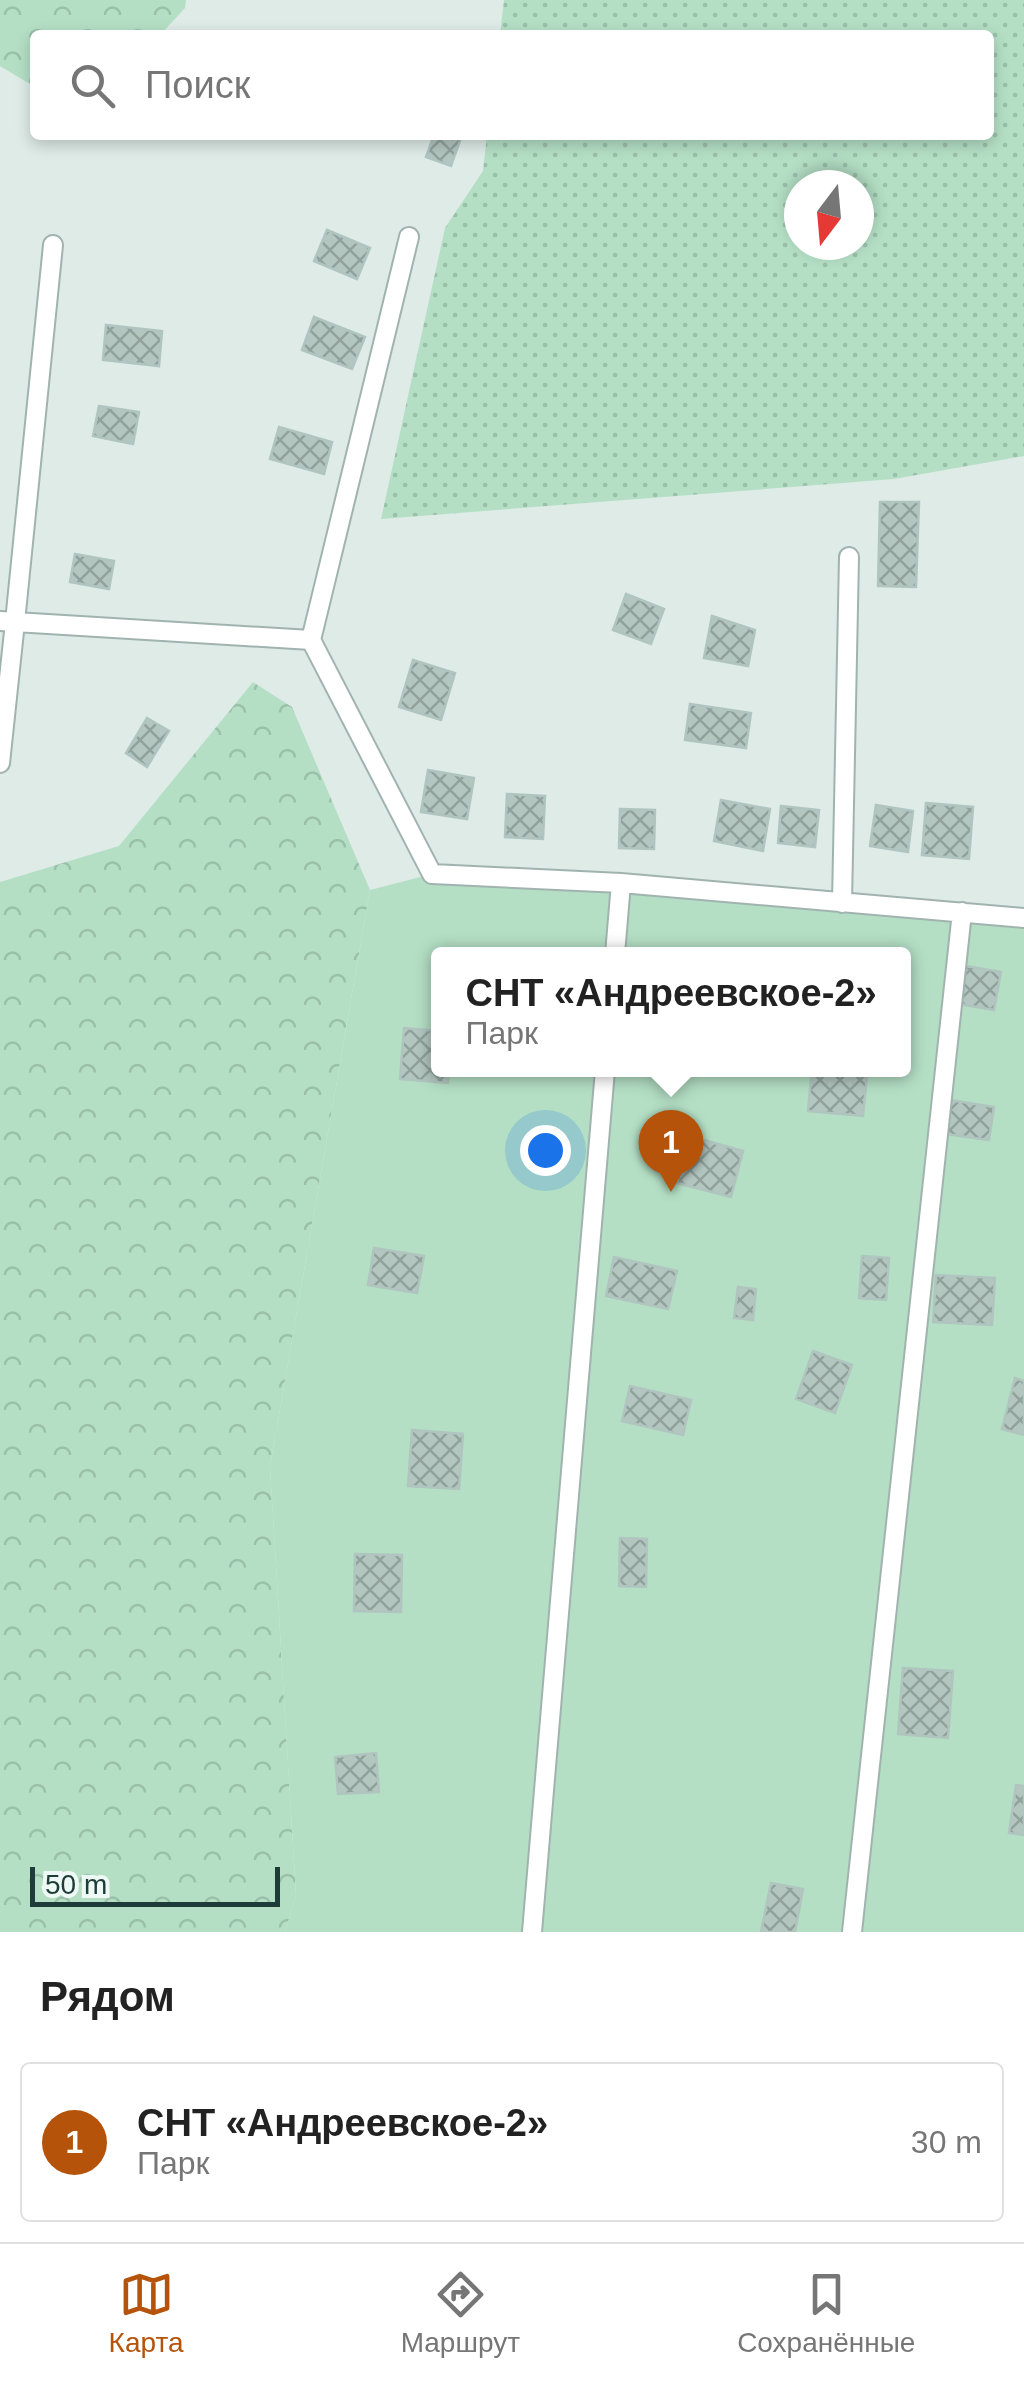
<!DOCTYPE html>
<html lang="ru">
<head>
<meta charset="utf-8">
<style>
	:root { --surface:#fff; --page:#f2f2f2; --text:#222; --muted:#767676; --line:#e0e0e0; --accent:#b45309 }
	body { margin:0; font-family:Arial,sans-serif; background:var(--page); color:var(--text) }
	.compass { position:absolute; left:784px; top:170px; width:90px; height:90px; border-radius:50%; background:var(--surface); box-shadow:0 5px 15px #0003; rotate:196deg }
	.scale { position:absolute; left:30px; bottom:25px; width:250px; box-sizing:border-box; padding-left:10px; border:5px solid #1e3c38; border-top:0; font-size:28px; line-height:35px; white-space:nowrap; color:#1e3c38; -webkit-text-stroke:8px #eef8f4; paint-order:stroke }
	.you { position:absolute; left:545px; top:1150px; width:35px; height:35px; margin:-25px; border:8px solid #fff; border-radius:50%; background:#1a73e8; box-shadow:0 0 0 15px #1a73e833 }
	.badge { display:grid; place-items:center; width:65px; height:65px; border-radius:50%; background:var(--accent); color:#fff; font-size:32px; font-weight:700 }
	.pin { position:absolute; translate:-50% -82px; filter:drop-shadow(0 2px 5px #0008) }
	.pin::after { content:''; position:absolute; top:52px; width:35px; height:30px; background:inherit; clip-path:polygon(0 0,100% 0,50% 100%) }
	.popup { position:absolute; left:431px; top:947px; width:480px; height:130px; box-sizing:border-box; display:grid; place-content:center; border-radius:10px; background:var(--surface); filter:drop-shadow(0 2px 8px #0005); font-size:32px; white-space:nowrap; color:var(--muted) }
	.popup b { font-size:38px; color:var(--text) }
	.popup::after { content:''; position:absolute; left:50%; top:100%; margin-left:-20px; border:20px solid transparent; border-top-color:var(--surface) }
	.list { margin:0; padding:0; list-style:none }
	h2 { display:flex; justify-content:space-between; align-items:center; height:130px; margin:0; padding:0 40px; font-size:42px }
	h2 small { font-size:32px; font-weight:400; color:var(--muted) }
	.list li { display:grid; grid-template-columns:65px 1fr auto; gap:30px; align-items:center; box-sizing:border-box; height:160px; margin:0 20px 20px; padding:0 20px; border:2px solid var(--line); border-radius:10px }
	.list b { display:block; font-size:38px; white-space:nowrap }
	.list p { margin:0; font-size:32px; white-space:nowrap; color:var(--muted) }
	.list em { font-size:32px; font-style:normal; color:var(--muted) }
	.icon { flex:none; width:55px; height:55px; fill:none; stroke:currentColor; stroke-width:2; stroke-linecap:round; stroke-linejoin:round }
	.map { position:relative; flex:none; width:1024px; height:1932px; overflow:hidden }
	.search { position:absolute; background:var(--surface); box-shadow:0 5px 15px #0003; left:30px; right:30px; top:30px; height:110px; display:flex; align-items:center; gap:25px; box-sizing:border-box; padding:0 35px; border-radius:10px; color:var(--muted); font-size:38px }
	.sheet { height:310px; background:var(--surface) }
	nav { display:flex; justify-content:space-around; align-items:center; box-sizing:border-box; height:140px; border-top:2px solid var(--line); background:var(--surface); font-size:28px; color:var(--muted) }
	nav a { display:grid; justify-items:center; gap:5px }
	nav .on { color:var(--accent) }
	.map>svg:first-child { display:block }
	.grass { fill:url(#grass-dots); fill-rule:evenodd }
	.forest { fill:url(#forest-crowns) }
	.green { fill:#b4dfc5; fill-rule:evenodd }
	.building { fill:url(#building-cross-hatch); stroke:#b0c5bf; stroke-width:2.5 }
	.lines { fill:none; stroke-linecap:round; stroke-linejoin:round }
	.service-casing { stroke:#a1b3af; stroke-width:22 }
	.service { stroke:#fff; stroke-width:18 }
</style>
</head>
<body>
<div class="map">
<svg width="1024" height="1932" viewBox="0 0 1024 1932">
	<defs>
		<pattern id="grass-dots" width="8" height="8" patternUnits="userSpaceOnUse" patternTransform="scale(2.5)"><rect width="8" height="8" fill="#b4dfc5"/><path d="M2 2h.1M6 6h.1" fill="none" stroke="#9ac0aa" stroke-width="1.8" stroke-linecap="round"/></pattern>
		<pattern id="forest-crowns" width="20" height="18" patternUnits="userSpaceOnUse" patternTransform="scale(2.5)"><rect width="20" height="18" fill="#b4dfc5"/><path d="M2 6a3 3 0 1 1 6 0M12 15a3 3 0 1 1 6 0" fill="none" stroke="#9ac0aa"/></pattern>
		<pattern id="building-cross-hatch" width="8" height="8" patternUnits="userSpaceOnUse" patternTransform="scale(2.5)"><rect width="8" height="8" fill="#b3c6c0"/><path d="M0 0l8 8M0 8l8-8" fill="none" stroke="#91a29d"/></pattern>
	</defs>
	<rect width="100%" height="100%" fill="#deebe7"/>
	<path class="grass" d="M504 0H1024V456L894 479 381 519 445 228 483 171 487 135H989V35H500ZM799 185H859V245H799Z"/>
	<path class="forest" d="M0 0H186L185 8 160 35H35V87L0 66Z
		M253 682 292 707 370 890 270 1467 296 1896 285 1932H0V882L119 846Z"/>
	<path class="green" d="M432 874 1024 918V1932H285L296 1896 270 1467 370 890ZM438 954H904V1070H438Z"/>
	<path class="building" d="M434 135H462L451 166 426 157Z
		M327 230 370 248 357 279 314 261Z
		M314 317 365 337 352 369 302 350Z
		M106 325 162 331 159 366 103 360Z
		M99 406 139 412 133 444 93 436Z
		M279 427 332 442 324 474 270 459Z
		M880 502H919L916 587 878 586Z
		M75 554 114 561 109 589 70 582Z
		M626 594 664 609 651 644 613 630Z
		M712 616 755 630 748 666 704 658Z
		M413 660 455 673 441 720 399 707Z
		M690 704 751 713 746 748 685 740Z
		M147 718 169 731 147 767 126 753Z
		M428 770 474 778 467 819 421 812Z
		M507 794 545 796 543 839 505 837Z
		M721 800 770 809 763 851 714 841Z
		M926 803 973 807 969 859 922 855Z
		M876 805 913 811 908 852 870 846Z
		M781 806 819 810 815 847 778 843Z
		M620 809 655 810 654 849 619 848Z
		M966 966 1001 972 994 1010 959 1004Z
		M404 1028 438 1031V1070H449L448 1083 400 1079Z
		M812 1070 867 1076 863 1116 808 1111Z
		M950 1100 994 1107 989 1140 945 1134Z
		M689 1136 743 1151 731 1197 677 1183Z
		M374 1248 424 1256 417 1293 368 1285Z
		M862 1256 889 1258 886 1300 859 1298Z
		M614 1257 677 1271 668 1309 606 1296Z
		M936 1275 995 1278 992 1325 933 1322Z
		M738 1287 756 1289 753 1320 734 1318Z
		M813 1351 852 1365 835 1413 796 1399Z
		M1015 1378 1024 1381V1435L1002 1429Z
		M630 1386 691 1400 683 1435 622 1421Z
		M412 1430 463 1434 459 1489 408 1486Z
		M620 1538 647 1539 646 1587 619 1586Z
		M355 1554 402 1555 401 1612 354 1611Z
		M903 1668 953 1671 948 1738 898 1734Z
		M376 1753 379 1792 338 1794 335 1757Z
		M1016 1785 1024 1786V1835L1009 1833Z
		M771 1883 803 1889 795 1932H761Z"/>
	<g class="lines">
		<g class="service-casing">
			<path id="service" d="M409 237 311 640 432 874 621 883 1024 918
				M53 245 15 622 311 640
				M0 621 15 622 0 763
				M842 903 849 557
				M615 954 621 883
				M532 1932 605 1070
				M852 1932 962 912"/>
		</g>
		<use href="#service" class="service"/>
	</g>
</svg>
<svg class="compass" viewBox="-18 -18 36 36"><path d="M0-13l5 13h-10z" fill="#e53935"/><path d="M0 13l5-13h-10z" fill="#767676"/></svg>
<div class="scale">50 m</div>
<div class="you"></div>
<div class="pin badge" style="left:671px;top:1192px">1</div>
<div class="popup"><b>СНТ «Андреевское-2»</b>Парк</div>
<div class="search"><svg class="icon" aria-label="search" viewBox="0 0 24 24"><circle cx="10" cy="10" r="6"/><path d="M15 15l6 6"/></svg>Поиск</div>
</div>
<section class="sheet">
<h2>Рядом<small></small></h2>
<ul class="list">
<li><span class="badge">1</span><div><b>СНТ «Андреевское-2»</b><p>Парк</p></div><em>30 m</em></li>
</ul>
</section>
<nav>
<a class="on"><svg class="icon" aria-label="map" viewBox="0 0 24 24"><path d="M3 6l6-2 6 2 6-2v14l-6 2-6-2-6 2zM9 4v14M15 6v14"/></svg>Карта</a>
<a><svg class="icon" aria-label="directions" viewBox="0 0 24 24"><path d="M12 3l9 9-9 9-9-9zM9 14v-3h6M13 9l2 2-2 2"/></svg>Маршрут</a>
<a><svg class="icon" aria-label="saved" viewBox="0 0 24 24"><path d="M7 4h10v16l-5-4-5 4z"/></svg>Сохранённые</a>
</nav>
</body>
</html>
